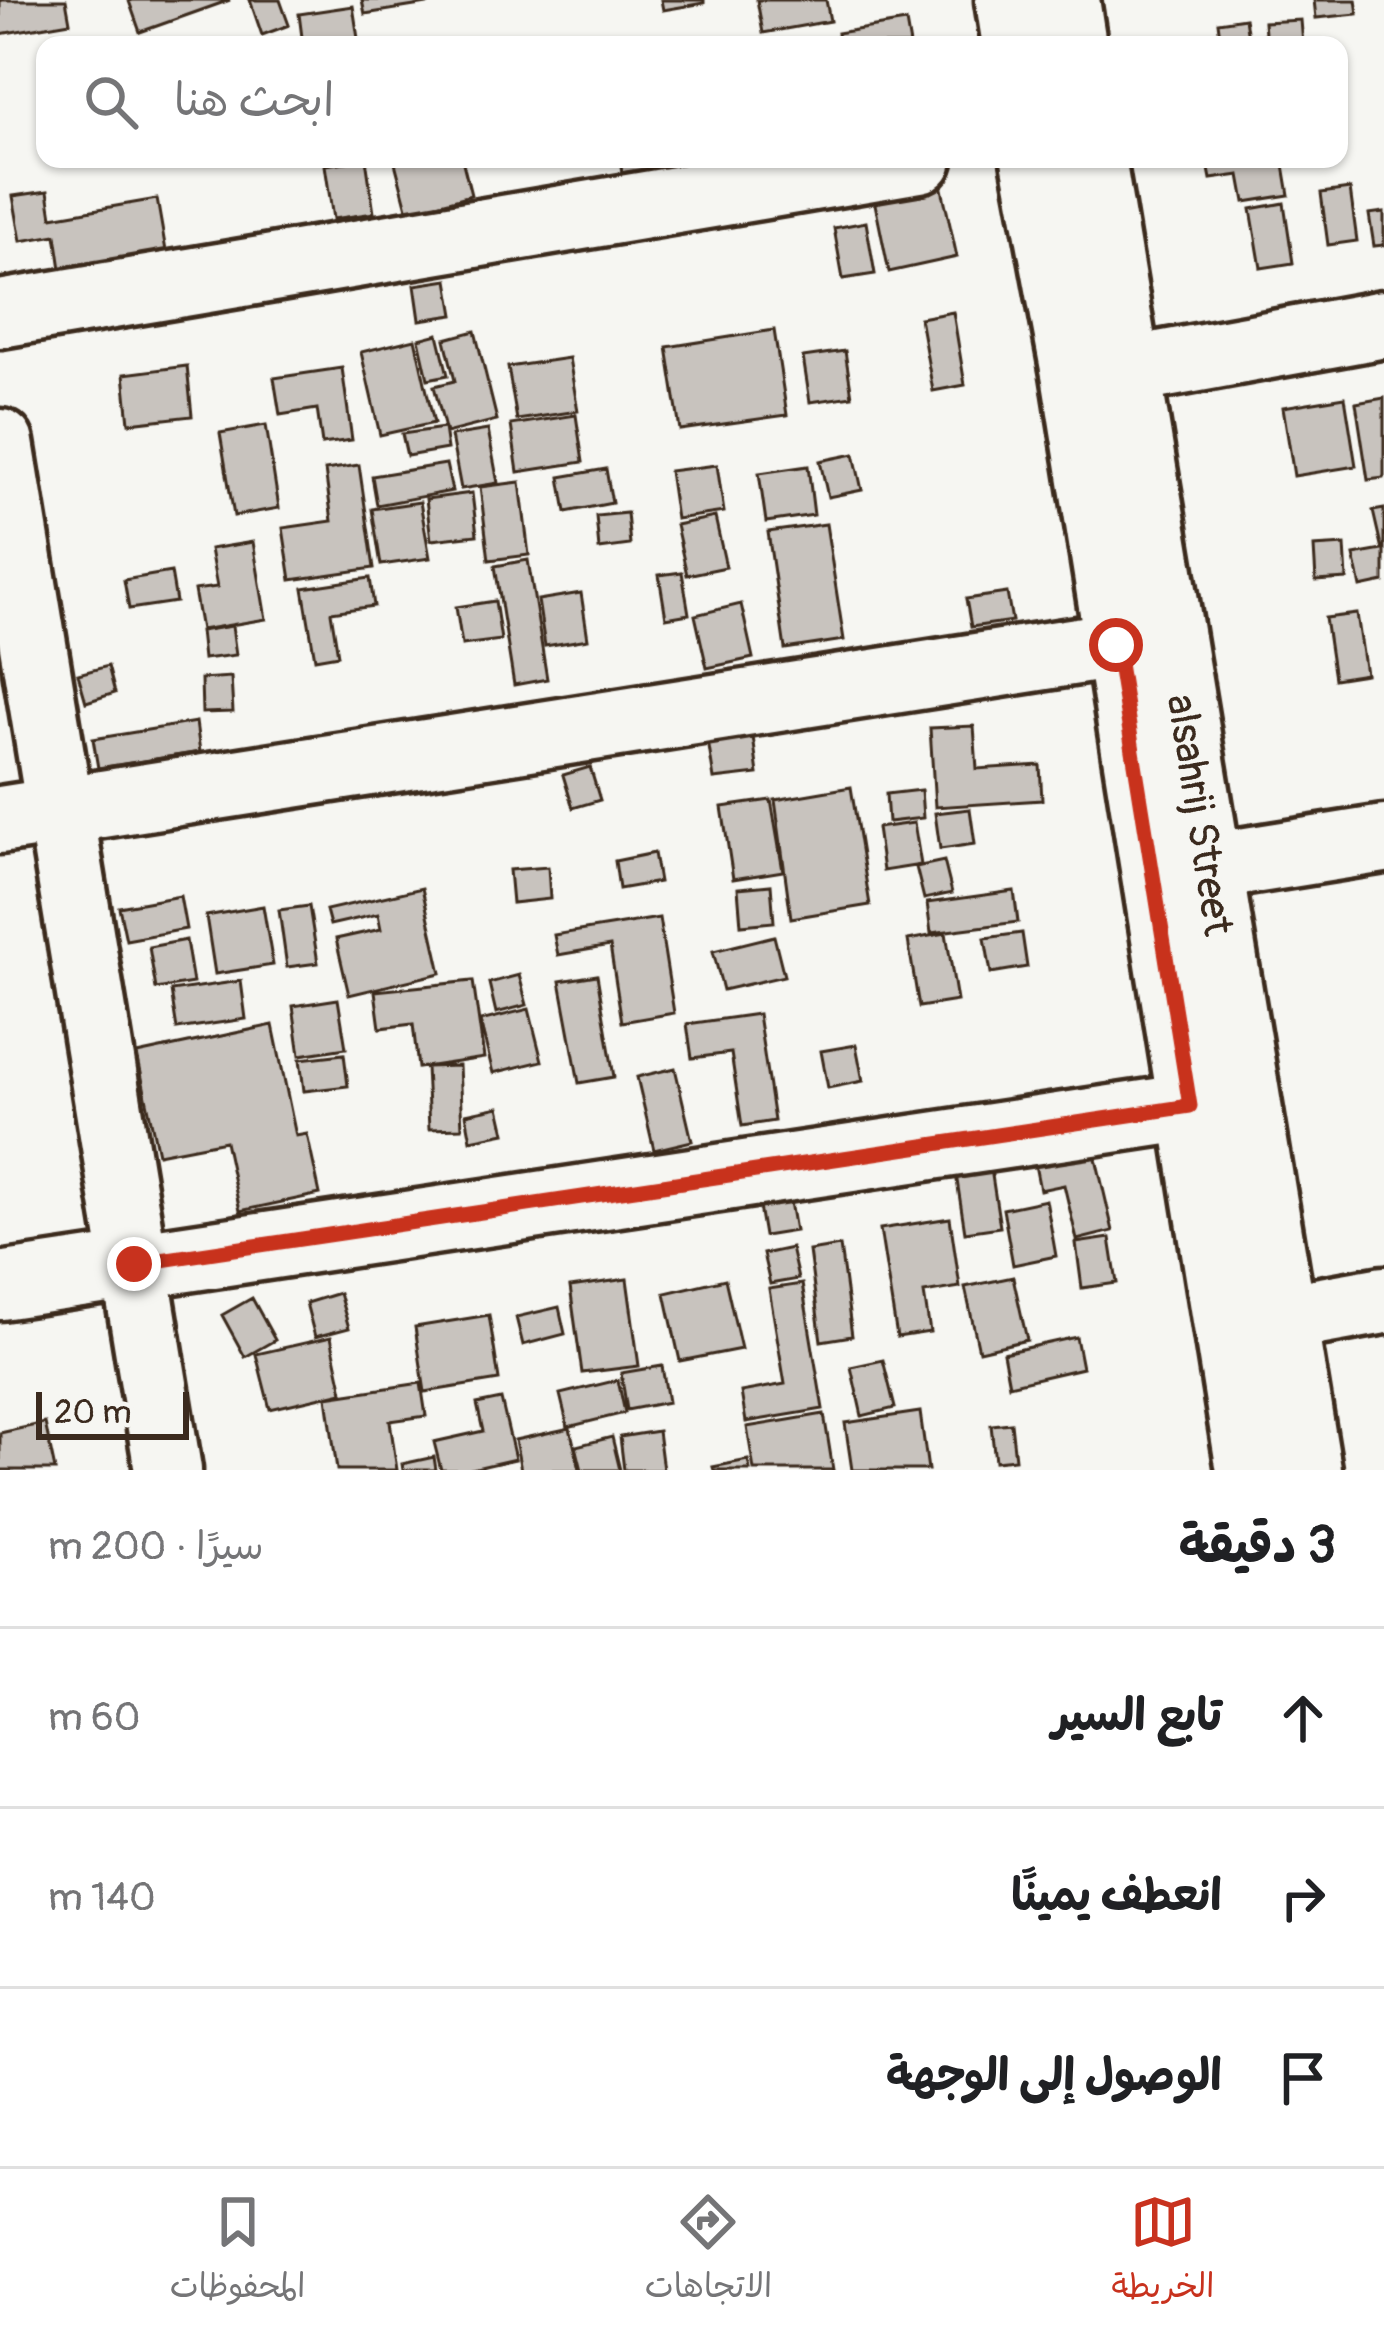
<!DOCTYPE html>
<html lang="ar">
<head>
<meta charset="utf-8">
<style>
	:root { --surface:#fff; --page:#f6f6f6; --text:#202124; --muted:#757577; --line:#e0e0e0; --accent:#c8321e }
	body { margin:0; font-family:Pangolin,"Playpen Sans Arabic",sans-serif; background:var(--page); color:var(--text); direction:rtl }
	.scale { position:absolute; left:36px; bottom:30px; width:153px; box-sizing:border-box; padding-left:12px; border:6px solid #3b2a1e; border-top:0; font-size:33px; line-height:42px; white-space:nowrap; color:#3b2a1e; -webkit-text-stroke:9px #f6f6f2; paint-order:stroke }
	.stop { position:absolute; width:36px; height:36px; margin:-27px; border:9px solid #c8321e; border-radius:50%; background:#fff }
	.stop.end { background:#c8321e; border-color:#fff; box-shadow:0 3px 12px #0008 }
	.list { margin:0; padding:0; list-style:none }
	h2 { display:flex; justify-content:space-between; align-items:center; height:156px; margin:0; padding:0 48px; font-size:51px }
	h2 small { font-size:39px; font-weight:400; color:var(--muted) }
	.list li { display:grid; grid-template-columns:78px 1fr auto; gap:36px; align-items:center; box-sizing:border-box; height:180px; padding:0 48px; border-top:3px solid var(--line) }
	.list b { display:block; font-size:45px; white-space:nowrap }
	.list em { font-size:39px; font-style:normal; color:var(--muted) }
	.icon { flex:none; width:66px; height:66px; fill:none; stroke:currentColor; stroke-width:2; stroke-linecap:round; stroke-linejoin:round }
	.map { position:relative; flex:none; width:1384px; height:1470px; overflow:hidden; direction:ltr }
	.search { position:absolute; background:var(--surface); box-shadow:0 3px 9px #0004; left:36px; right:36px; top:36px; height:132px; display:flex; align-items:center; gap:30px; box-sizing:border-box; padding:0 42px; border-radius:24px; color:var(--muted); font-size:45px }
	.sheet { height:696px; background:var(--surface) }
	nav { display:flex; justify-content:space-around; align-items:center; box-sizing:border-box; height:168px; border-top:3px solid var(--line); background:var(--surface); font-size:33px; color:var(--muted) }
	nav a { display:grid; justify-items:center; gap:6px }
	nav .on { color:var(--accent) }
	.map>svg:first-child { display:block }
	.building { fill:#c8c3be; stroke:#3b2a1e; stroke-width:3 }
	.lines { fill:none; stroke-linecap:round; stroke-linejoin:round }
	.minor-casing { stroke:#3b2a1e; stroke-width:75 }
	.major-casing { stroke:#3b2a1e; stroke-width:75 }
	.minor { stroke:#f6f6f2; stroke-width:66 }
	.major { stroke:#f6f6f2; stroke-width:66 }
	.route { stroke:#c8321e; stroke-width:15 }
	.labels { text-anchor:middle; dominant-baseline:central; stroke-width:12; stroke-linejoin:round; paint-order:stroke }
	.street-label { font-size:42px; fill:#3b2a1e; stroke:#f6f6f2 }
</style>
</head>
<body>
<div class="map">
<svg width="1384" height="1470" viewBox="0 0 1384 1470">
	<rect width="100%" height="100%" fill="#f6f6f2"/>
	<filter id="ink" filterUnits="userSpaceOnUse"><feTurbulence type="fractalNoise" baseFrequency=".00833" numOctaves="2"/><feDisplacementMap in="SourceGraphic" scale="24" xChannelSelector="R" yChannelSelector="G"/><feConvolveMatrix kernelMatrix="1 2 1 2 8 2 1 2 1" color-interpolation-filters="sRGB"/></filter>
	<g filter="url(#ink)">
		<path class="building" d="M0 0H66L70 22 0 34Z
			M133 0H230L140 32 129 1Z
			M250 0H280L289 25 262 35Z
			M362 0H438L439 2 365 14Z
			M661 0H704V3L663 10Z
			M757 0H826L830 21 763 33Z
			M1314 0H1356L1358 14 1316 18Z
			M353 6 359 45H303L299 14Z
			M1245 18 1249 45H1221L1218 22Z
			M1301 20 1303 45H1266L1264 22Z
			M906 22 910 45H839L837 33Z
			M366 159 374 213 333 219 325 165Z
			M394 159H462L471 195 408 212Z
			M620 159H648L649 169 622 173Z
			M1207 159H1283L1289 195 1245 202 1240 175 1211 179Z
			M941 184 957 257 889 272 874 199Z
			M1350 189 1357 241 1328 245 1321 193Z
			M48 191 52 217 157 199 166 251 61 269 56 235 21 241 13 196Z
			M1284 203 1293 263 1261 268 1251 209Z
			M1384 212V245L1374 246 1369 214Z
			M866 222 875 274 843 279 834 228Z
			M448 280 454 315 420 320 415 285Z
			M953 312 965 385 933 391 920 318Z
			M774 330 787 415 680 430 667 347Z
			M475 331 497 420 446 433 434 386 455 381 445 339Z
			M438 334 448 375 428 379 419 339Z
			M415 339 434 423 380 435 361 352Z
			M845 351 852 396 810 402 803 357Z
			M569 358 578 411 517 420 508 367Z
			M187 366 192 416 129 423 124 374Z
			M342 368 352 440 322 444 317 409 280 415 274 378Z
			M1345 397 1356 466 1294 476 1283 407Z
			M1384 398V478L1368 480 1356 403Z
			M576 415 583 462 518 472 511 425Z
			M266 425 279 508 234 516 220 433Z
			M444 428 447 449 407 456 402 434Z
			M488 430 498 483 461 489 451 436Z
			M854 454 862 490 828 497 820 461Z
			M446 464 452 491 377 505 372 476Z
			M359 465 374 568 291 580 283 528 332 521 325 470Z
			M717 465 724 512 676 519 669 471Z
			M808 466 814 515 766 522 759 473Z
			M606 469 612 503 566 512 560 477Z
			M520 482 529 555 489 560 480 487Z
			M472 493 477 535 431 540 426 499Z
			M420 502 430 558 381 565 372 509Z
			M1384 509V582L1361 587 1354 555 1382 550 1373 511Z
			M627 513 630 545 599 549 596 516Z
			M715 517 726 567 687 575 676 525Z
			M826 524 844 640 785 649 768 532Z
			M253 542 266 619 201 630 194 590 217 587 210 549Z
			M1345 545 1347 579 1316 581 1314 547Z
			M528 560 547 679 514 685 495 566Z
			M171 572 176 602 129 609 124 580Z
			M682 572 689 614 666 618 659 575Z
			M370 578 374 606 331 612 338 655 315 659 303 588Z
			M581 593 588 639 545 646 538 600Z
			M1007 593 1012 621 971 627 966 599Z
			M495 601 501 640 462 645 456 607Z
			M741 604 753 658 707 668 695 615Z
			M1357 614 1366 674 1334 679 1325 618Z
			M232 626 236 655 203 659 200 631Z
			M108 666 115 693 86 702 78 674Z
			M231 677 233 712 202 713 201 679Z
			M196 722 200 752 98 768 93 739Z
			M974 726 977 769 1040 765 1042 800 935 807 930 728Z
			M752 729 758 774 714 779 707 734Z
			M590 767 600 800 573 808 563 775Z
			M851 787 870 905 791 918 775 800Z
			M921 790 923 818 888 822 886 794Z
			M771 800 783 871 733 879 722 807Z
			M970 809 975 844 940 849 935 813Z
			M914 823 921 865 883 871 877 828Z
			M654 853 659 882 619 889 615 861Z
			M944 861 952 893 924 899 916 867Z
			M548 867 550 899 512 903 509 870Z
			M771 885 774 922 741 925 738 888Z
			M422 888 441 973 349 995 336 939 381 929 378 914 330 925 326 910Z
			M1014 891 1018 922 931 933 927 903Z
			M180 896 186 929 126 940 119 907Z
			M263 906 273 965 215 974 206 916Z
			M309 906 318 963 287 967 279 910Z
			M659 918 674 1013 622 1022 610 946 558 955 554 935Z
			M946 933 957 1001 919 1007 908 940Z
			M1022 933 1027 967 991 973 985 938Z
			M774 936 784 976 723 990 713 951Z
			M186 940 193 983 156 989 149 947Z
			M519 975 527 1005 496 1013 489 983Z
			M597 975 614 1077 579 1083 560 981Z
			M241 981 246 1019 177 1029 171 991Z
			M473 981 484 1058 418 1068 413 1024 380 1028 375 991Z
			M338 999 346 1048 300 1055 293 1006Z
			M529 1009 542 1061 493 1073 480 1021Z
			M758 1014 774 1121 742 1126 731 1053 692 1058 687 1024Z
			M273 1025 296 1136 307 1134 320 1194 240 1211 225 1141 158 1154 137 1054Z
			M856 1045 863 1081 828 1088 821 1051Z
			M344 1054 348 1086 304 1091 300 1059Z
			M459 1066 462 1128 429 1129 426 1067Z
			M675 1068 692 1141 654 1150 637 1077Z
			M499 1107 505 1133 471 1140 466 1114Z
			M1092 1141 1113 1231 1077 1240 1064 1185 1040 1190 1033 1155Z
			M991 1169 1000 1227 965 1232 956 1174Z
			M788 1190 795 1231 764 1236 757 1195Z
			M1046 1200 1056 1256 1013 1265 1003 1209Z
			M950 1218 960 1287 924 1293 930 1332 897 1337 880 1229Z
			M1110 1238 1117 1283 1082 1288 1076 1243Z
			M840 1246 852 1336 821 1341 809 1251Z
			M791 1248 798 1279 770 1284 763 1254Z
			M1013 1277 1027 1340 979 1351 965 1287Z
			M627 1279 639 1366 582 1373 570 1287Z
			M725 1279 741 1349 680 1361 665 1293Z
			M802 1284 823 1409 746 1422 741 1392 785 1384 769 1289Z
			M339 1293 349 1328 315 1337 306 1303Z
			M252 1298 275 1340 245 1357 222 1315Z
			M559 1307 565 1334 523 1345 516 1317Z
			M489 1315 499 1380 425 1392 415 1327Z
			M331 1337 343 1392 270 1409 256 1354Z
			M1076 1337 1082 1368 1009 1385 1003 1353Z
			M883 1360 895 1408 862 1416 851 1367Z
			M662 1366 668 1402 627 1410 621 1373Z
			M618 1380 625 1413 568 1427 560 1394Z
			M421 1383 426 1416 390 1421 397 1470H337L327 1397Z
			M501 1399 515 1459 467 1470H441L434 1442 483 1431 477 1404Z
			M920 1412 928 1470H852L845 1423Z
			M824 1414 833 1470H754L747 1427Z
			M45 1423 55 1470H0V1433Z
			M1011 1423 1015 1459 995 1461 991 1425Z
			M570 1428 580 1470H521L515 1440Z
			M658 1431 663 1470H624L620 1437Z
			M612 1437 620 1470H582L576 1446Z
			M434 1457 436 1470H403L402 1464Z
			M748 1460 750 1470H714L713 1467Z"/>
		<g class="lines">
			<g class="minor-casing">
				<path id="minor" d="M0 314 919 159
					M1127 371 1384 324
					M0 443 168 1470
					M0 820 1116 645
					M1209 867 1384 839
					M0 1286 1191 1107
					M1283 1318 1384 1300"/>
			</g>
			<g class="major-casing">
				<path id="major" d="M1009 0 1016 45
					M1066 0 1073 45
					M1035 159 1075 373 1250 1470
					M1092 159 1308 1470"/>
			</g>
			<use href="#minor" class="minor"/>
			<use href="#major" class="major"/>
		</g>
	</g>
	<g class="lines" filter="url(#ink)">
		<path class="route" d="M134 1264 1190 1106 1116 645"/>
	</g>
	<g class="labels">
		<g class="street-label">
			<text transform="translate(1199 815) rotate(81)">alsahrij Street</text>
		</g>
	</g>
</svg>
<div class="scale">20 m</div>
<div class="stop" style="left:1116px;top:645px"></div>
<div class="stop end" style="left:134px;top:1264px"></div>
<div class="search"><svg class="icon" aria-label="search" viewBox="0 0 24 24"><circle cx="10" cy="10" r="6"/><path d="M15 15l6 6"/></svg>ابحث هنا</div>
</div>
<section class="sheet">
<h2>3 دقيقة<small>سيرًا · 200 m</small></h2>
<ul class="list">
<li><svg class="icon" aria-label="ahead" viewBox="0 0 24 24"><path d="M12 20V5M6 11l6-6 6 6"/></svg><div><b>تابع السير</b></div><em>60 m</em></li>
<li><svg class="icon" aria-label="right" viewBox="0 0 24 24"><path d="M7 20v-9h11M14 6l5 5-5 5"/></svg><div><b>انعطف يمينًا</b></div><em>140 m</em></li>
<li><svg class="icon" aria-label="arrive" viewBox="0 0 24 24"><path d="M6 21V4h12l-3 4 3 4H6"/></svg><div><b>الوصول إلى الوجهة</b></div></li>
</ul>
</section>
<nav>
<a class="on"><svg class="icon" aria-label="map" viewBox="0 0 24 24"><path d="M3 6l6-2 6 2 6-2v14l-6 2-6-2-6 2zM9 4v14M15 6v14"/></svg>الخريطة</a>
<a><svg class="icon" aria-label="directions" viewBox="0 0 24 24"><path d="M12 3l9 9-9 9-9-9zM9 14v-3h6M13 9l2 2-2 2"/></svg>الاتجاهات</a>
<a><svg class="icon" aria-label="saved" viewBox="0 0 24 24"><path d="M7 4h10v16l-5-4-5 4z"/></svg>المحفوظات</a>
</nav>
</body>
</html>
